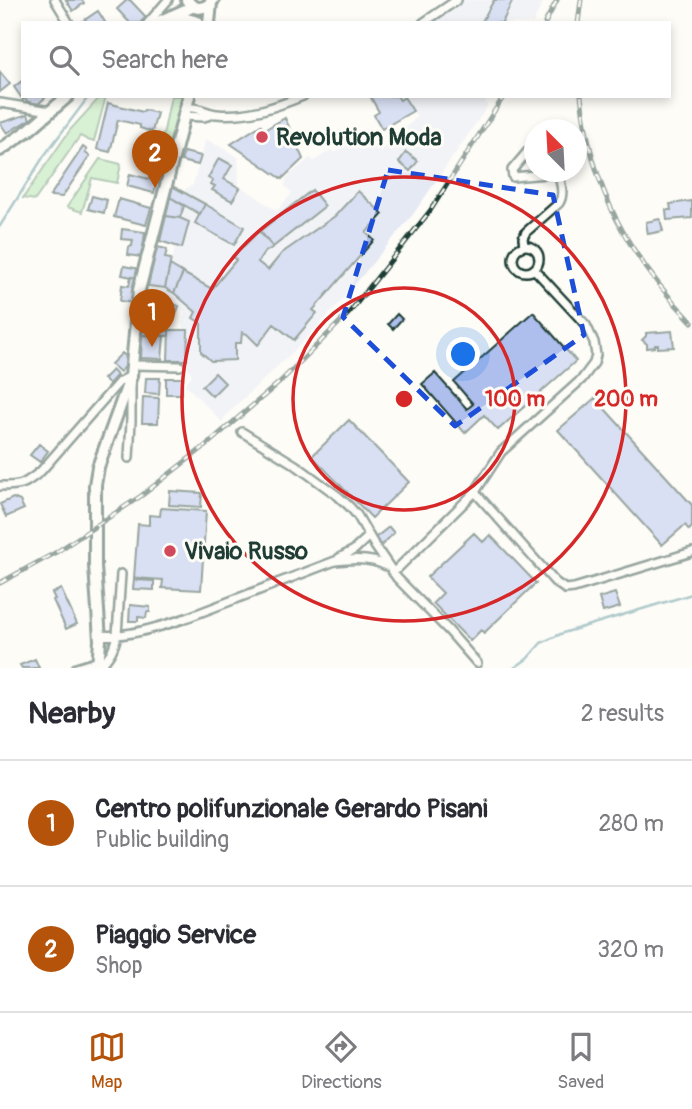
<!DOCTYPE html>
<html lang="en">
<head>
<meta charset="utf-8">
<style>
	:root { --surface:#fff; --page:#f7f7f7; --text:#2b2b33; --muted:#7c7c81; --line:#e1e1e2; --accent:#b45309 }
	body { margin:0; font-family:Pangolin,sans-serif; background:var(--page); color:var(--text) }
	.compass { position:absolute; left:524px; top:119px; width:63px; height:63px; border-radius:50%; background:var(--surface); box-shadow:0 4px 10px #0003; rotate:336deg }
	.you { position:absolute; left:464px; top:355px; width:24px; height:24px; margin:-18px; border:5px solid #fff; border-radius:50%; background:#1a73e8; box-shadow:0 0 0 10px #1a73e833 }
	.badge { display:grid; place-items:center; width:46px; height:46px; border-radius:50%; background:var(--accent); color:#fff; font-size:23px; font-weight:700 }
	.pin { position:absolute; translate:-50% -58px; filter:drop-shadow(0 2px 4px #0008) }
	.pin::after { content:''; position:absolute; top:37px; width:24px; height:21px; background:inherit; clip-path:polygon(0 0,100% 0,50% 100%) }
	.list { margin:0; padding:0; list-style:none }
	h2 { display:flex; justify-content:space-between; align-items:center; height:91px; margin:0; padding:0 28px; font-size:30px }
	h2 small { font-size:23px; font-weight:400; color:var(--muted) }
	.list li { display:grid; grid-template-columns:46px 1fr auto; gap:21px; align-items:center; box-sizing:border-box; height:126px; padding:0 28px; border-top:2px solid var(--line) }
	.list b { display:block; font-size:26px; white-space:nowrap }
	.list p { margin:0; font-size:23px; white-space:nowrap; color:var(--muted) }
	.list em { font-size:23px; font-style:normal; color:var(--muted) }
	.icon { flex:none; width:38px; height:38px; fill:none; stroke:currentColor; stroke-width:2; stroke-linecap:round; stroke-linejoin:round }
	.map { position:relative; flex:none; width:692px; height:668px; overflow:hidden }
	.search { position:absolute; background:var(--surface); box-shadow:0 4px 10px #0003; left:21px; right:21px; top:21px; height:77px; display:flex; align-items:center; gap:18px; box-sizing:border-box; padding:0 24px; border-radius:0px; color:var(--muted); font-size:26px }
	.sheet { height:343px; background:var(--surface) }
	nav { display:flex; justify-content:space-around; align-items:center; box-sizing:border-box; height:98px; border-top:2px solid var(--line); background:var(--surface); font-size:19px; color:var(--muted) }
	nav a { display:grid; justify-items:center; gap:4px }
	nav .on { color:var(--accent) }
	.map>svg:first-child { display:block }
	.built { fill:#e5e9f4 }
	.green { fill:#aae3a7; stroke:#64906e; stroke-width:2 }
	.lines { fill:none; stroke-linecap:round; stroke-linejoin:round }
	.stream { stroke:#548f95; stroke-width:2.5 }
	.building { fill:#aebeed; stroke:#1f3d34; stroke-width:2 }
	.street-casing { stroke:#1f3d34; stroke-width:12 }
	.secondary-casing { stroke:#1f3d34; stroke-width:16 }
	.street { stroke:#fdfcf7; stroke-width:7 }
	.secondary { stroke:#fdfcf7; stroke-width:10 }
	.rail-casing { stroke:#1f3d34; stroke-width:5 }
	.rail { stroke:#fdfcf7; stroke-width:2.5; stroke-dasharray:8; stroke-linecap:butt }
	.marked { fill:none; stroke:#1d4ed8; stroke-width:5; stroke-dasharray:14 9; stroke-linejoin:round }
	.ring { fill:none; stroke:#d62828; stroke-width:3.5 }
	.poi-dot { fill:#d1495b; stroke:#fdfcf7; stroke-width:2.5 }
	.labels { text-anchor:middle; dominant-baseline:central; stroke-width:6; stroke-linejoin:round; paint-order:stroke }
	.poi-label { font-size:24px; font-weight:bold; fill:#1f3d34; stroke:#fdfcf7; text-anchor:start }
	.centre { fill:#d62828; stroke:#fdfcf7; stroke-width:3.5 }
	.ring-label { font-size:21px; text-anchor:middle; font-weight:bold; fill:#d62828; stroke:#fdfcf7; stroke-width:6; stroke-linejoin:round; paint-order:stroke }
</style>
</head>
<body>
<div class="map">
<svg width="692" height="668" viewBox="0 0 692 668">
	<rect width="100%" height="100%" fill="#fdfcf7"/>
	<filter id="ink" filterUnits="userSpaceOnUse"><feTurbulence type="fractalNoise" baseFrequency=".0143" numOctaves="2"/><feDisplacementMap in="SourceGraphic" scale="14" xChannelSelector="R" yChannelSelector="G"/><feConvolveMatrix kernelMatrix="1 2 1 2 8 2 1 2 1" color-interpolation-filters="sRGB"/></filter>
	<g filter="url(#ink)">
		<path class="built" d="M464 0H544L533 23H430L459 5Z
			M405 96H484L487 107 414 213 337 306 298 347 228 413 222 422 185 384 192 375 185 362 187 332 182 324 185 312 162 292 171 265 183 211 185 189 193 185 206 139 238 157 239 185 277 211 292 193 285 186 286 178 310 158 314 161 331 150 335 153 366 129 380 152 417 117Z"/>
		<path class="green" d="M101 96H106L94 141H90L80 136 35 200 23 198 70 130Z
			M171 96H182L164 167 157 166Z
			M100 159 121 164 117 183 92 178 82 212 67 207Z"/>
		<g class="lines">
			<path class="stream" d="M0 226 44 156 89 96
				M514 668 527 659 541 643 563 633 692 594"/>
		</g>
		<path class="building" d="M66 0H82L84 3 73 11Z
			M127 0H130L146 17 140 23H130L117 9Z
			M494 0H513L502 23H481Z
			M98 11 105 22 103 23H80Z
			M0 72 10 84 0 92Z
			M23 80V96H44L45 98 38 104 28 102 25 98 23 100 14 87Z
			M370 96H397L400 100 404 97 413 111 382 129 374 115 379 112Z
			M108 103 143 112 144 110 157 113 152 132 140 128V125L118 120 110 152 97 149Z
			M28 114 30 119 7 133 0 123Z
			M285 118 303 159 282 179 231 144 261 125 264 130Z
			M83 147 87 150 85 153 90 156 62 197 50 196Z
			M184 152 201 156 198 165 181 161Z
			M406 152 418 161 410 171 399 162Z
			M219 158 232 165 224 179 240 188 232 201 212 190 215 186 211 184 213 181 208 178Z
			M130 174 157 181 154 193 127 186Z
			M172 186 205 204 200 214 170 197Z
			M312 190 325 206 273 247 260 231Z
			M358 191 383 214 366 233 374 240 313 310 317 313 294 340 274 324 258 345 247 334 242 332 241 343H235V360L211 361 201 352V323L193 318 196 312 174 293 183 273 212 289 236 260 233 257 259 231 273 247 264 253 258 262 268 270 282 253 335 216Z
			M92 196 107 200 104 213 88 209Z
			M170 197 184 206 180 218 166 216Z
			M119 199 151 208 146 225 114 217Z
			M692 201V218L667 220 666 210H671L670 204Z
			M205 204 244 227 234 245 195 223Z
			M166 216 180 218 189 222 182 248 160 241Z
			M660 219 663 231 648 234 646 222Z
			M122 229 145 232 142 257 128 255 129 247 132 246 133 240 121 239Z
			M157 247 167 249 165 258 171 259 165 288 148 286Z
			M170 265 183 273 174 293 165 288Z
			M124 266 140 269 137 278 122 275Z
			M131 277 137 278 133 303 120 301 122 285 129 286Z
			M163 300 179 306 174 320 157 314Z
			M149 302 160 307 157 314 146 310Z
			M533 312 576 361 498 430 484 415 465 433 422 384 435 373 467 409 473 404 454 382Z
			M397 314 402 319 393 329 388 324Z
			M142 317 156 319 155 328 169 330V336L142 335Z
			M169 330H188L187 360H168Z
			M672 331 674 347 658 348V345H655V347L647 348V344L642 340 646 336V333Z
			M142 335 164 336 162 359 141 358Z
			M122 353 131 361 120 372 111 364Z
			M112 370 117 375 109 384 103 379Z
			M215 373 225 383 212 396 202 386Z
			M146 378H160L159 394 145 393Z
			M166 378H182V394H166Z
			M143 397 159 398 158 423H142Z
			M595 398 692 505V527L689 530 685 525 662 545 558 430Z
			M349 420 409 482 372 518 312 456Z
			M39 444 48 451 40 462 30 455Z
			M170 491 202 493 201 507 169 505Z
			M13 498 20 501 24 509 6 517 0 504Z
			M161 508 206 511 201 590 162 588 163 580 134 578 138 524 149 525V515L160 516Z
			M389 527 394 533 381 546 375 538Z
			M474 533 483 542 490 535 536 583 484 633 481 630 470 641 433 603 443 593 427 577Z
			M134 580 154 581V590L133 589Z
			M61 589 77 624 66 629 53 600 55 599 52 593Z
			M615 593 620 607 603 612 599 598Z
			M130 605 150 607V612H147L146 618 138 617V621H129Z
			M35 659 39 668H22L20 665Z"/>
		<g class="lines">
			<g class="street-casing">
				<path id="street" d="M55 0 69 23
					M148 23 168 0
					M423 23 457 0
					M0 103 51 111
					M186 108C198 106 206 113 217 114 247 117 276 107 303 96
					M183 116 204 117 214 114
					M534 144 512 170 513 177 558 173
					M524 246 523 238 526 232 559 203C565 193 560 182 558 172
					M513 259a13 13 0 1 1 26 0a13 13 0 1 1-26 0Z
					M132 365 180 366
					M242 432 297 466 338 496 349 506 357 515 375 546 397 578 449 631 477 663
					M0 486C22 486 24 485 41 471L119 382 131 376V421L129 458
					M475 492 555 582 565 589 574 588 692 552
					M339 558 354 550 369 536
					M393 573 475 492 501 452 582 379 594 363 596 355 594 342 586 325 534 269
					M100 635C124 638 163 626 186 618L335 561C350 559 372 557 386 566
					M76 668 99 661
					M98 668C109 658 114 649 117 635L121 574"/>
			</g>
			<g class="secondary-casing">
				<path id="secondary" d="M187 0C194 11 205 10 213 0
					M171 18H183L198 22
					M156 23 192 7
					M209 23 211 3
					M0 150 30 129 68 96
					M98 668 100 640 95 566V485L98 467 131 376 139 290 189 96"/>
			</g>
			<use href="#street" class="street"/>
			<use href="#secondary" class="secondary"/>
			<g class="rail-casing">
				<path id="rail" d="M545 23 557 0
					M578 23 581 0
					M581 96C591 188 628 256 692 322
					M0 583 55 553 141 496 204 447 280 382 349 313 430 211 504 96"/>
			</g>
			<use href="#rail" class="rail"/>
		</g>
	</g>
	<path d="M0 0H692V668H0ZM388 170 553 195 584 335 455 426 343 317Z" fill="#fdfcf7" fill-opacity=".55" fill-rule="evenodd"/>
	<path class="marked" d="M388 170 553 195 584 335 455 426 343 317Z"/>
	<g class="ring">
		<circle cx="404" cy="399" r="111"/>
		<circle cx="404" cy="399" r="222"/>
	</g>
	<g class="poi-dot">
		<circle cx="262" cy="137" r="7"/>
		<circle cx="170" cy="551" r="7"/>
	</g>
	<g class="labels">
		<g class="poi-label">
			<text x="276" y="137">Revolution Moda</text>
			<text x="184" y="551">Vivaio Russo</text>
		</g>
	</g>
	<circle cx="404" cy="399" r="10" class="centre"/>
	<g class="ring-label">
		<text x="515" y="406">100 m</text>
		<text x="626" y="406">200 m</text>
	</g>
</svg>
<svg class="compass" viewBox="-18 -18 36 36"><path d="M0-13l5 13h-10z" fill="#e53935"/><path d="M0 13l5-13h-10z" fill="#7c7c81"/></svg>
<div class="you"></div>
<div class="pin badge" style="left:152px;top:347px">1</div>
<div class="pin badge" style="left:155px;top:188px">2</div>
<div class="search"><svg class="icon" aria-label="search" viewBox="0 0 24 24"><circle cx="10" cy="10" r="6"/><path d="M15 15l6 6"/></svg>Search here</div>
</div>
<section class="sheet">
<h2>Nearby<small>2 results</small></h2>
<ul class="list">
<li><span class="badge">1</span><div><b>Centro polifunzionale Gerardo Pisani</b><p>Public building</p></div><em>280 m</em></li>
<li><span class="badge">2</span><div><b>Piaggio Service</b><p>Shop</p></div><em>320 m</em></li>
</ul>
</section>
<nav>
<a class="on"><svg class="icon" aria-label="map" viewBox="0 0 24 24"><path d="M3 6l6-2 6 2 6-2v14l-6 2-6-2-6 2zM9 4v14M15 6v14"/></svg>Map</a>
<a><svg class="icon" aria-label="directions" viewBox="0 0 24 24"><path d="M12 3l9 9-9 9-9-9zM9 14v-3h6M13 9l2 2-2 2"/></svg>Directions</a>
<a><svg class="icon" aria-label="saved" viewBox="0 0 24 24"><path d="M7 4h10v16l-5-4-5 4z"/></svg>Saved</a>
</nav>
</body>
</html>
